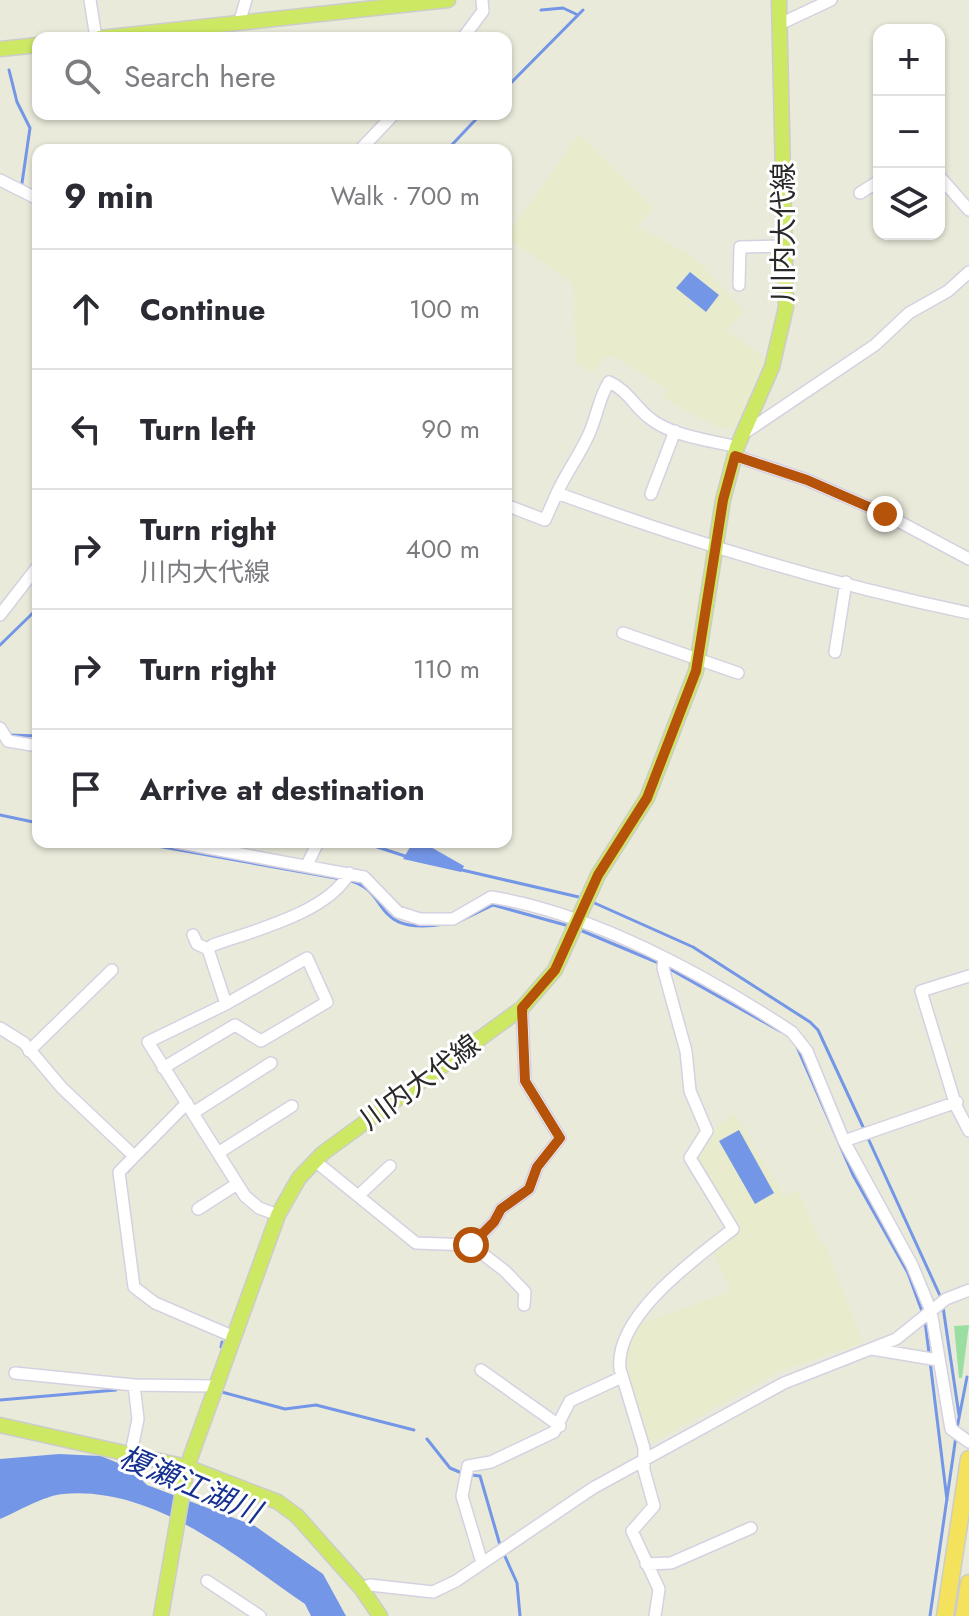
<!DOCTYPE html>
<html lang="en">
<head>
<meta charset="utf-8">
<style>
	:root { --surface:#fff; --page:#f2f2f3; --text:#2b2b33; --muted:#7c7c81; --line:#e1e1e2 }
	body { margin:0; font-family:Jost,"Noto Sans JP",sans-serif; background:var(--page); color:var(--text) }
	.controls { position:absolute; right:24px; top:24px; display:grid; overflow:hidden; border-radius:16px; box-shadow:0 2px 6px #0004 }
	.controls button { width:72px; height:72px; display:grid; place-items:center; padding:0; border:0; border-bottom:2px solid var(--line); background:var(--surface); color:var(--text); font:40px sans-serif }
	.stop { position:absolute; width:24px; height:24px; margin:-18px; border:6px solid #b45309; border-radius:50%; background:#fff }
	.stop.end { background:#b45309; border-color:#fff; box-shadow:0 2px 8px #0008 }
	.list { margin:0; padding:0; list-style:none }
	h2 { display:flex; justify-content:space-between; align-items:center; height:104px; margin:0; padding:0 32px; font-size:34px }
	h2 small { font-size:26px; font-weight:400; color:var(--muted) }
	.list li { display:grid; grid-template-columns:52px 1fr auto; gap:24px; align-items:center; box-sizing:border-box; height:120px; padding:0 32px; border-top:2px solid var(--line) }
	.list b { display:block; font-size:30px; white-space:nowrap }
	.list p { margin:0; font-size:26px; white-space:nowrap; color:var(--muted) }
	.list em { font-size:26px; font-style:normal; color:var(--muted) }
	.icon { flex:none; width:44px; height:44px; fill:none; stroke:currentColor; stroke-width:2; stroke-linecap:round; stroke-linejoin:round }
	.map { position:relative; flex:none; width:969px; height:1616px; overflow:hidden }
	.search { position:absolute; background:var(--surface); box-shadow:0 2px 6px #0004; left:32px; top:32px; width:480px; height:88px; display:flex; align-items:center; gap:20px; box-sizing:border-box; padding:0 28px; border-radius:16px; color:var(--muted); font-size:30px }
	.panel { position:absolute; background:var(--surface); box-shadow:0 2px 6px #0004; left:32px; top:144px; width:480px; height:704px; border-radius:16px }
	.map>svg:first-child { display:block }
	.education { fill:#e8ebcc }
	.green { fill:#9bdea1 }
	.water { fill:#7496e7 }
	.lines { fill:none; stroke-linecap:round; stroke-linejoin:round }
	.stream { stroke:#7496e7; stroke-width:3 }
	.minor-casing { stroke:#d5d1e1; stroke-width:14 }
	.major-casing { stroke:#ccc; stroke-width:17 }
	.highway-casing { stroke:#ccc; stroke-width:19 }
	.minor { stroke:#fff; stroke-width:11 }
	.major { stroke:#cde863; stroke-width:14 }
	.highway { stroke:#f4e15c; stroke-width:16 }
	.route { stroke:#b45309; stroke-width:10 }
	.labels { text-anchor:middle; dominant-baseline:central; stroke-width:6; stroke-linejoin:round; paint-order:stroke }
	.street-label { font-size:28px; fill:#292929; stroke:#fff }
	.water-label { font-size:30px; font-style:italic; fill:#153091; stroke:#fff }
</style>
</head>
<body>
<div class="map">
<svg width="969" height="1616" viewBox="0 0 969 1616">
	<rect width="100%" height="100%" fill="#eaeadb"/>
	<path class="education" d="M579 134 654 209 637 227 694 257 744 311 727 331 766 358 736 428H721L663 398 668 390 614 356 604 357 592 374 576 362 573 284 506 237Z
		M734 1113 784 1196 798 1190 821 1244H825L863 1343 782 1370 646 1446 622 1368 623 1357 640 1324 731 1291 712 1251 738 1230 695 1160 709 1134Z"/>
	<path class="green" d="M969 1325 962 1378H959L954 1326Z"/>
	<path class="water" d="M690 272 719 295 706 312 676 288Z
		M413 842H422L464 866 461 872 403 859Z
		M739 1130 774 1193 755 1204 719 1141Z
		M59 1454 101 1456 130 1468 147 1485 255 1526 323 1574 346 1616H311L305 1604C235 1556 154 1486 63 1494 43 1496 19 1511 0 1519V1459Z"/>
	<g class="lines">
		<path class="stream" d="M541 10 563 8 578 15
			M9 70 17 102 30 128 22 183
			M506 88 583 10
			M447 150 481 114
			M0 645 38 608
			M8 735 38 736
			M0 815 38 823
			M135 842 341 879
			M362 842 408 857
			M462 870 583 898
			M348 880C393 891 368 936 445 924
			M590 901 693 947 810 1022 818 1030 864 1129
			M456 923 493 905 569 926
			M580 930 661 964
			M668 968 780 1031
			M797 1047 853 1175 908 1273 923 1314
			M867 1136 942 1300
			M128 1171 137 1159
			M943 1307 959 1415
			M925 1321 929 1353
			M221 1347 222 1342
			M930 1361 947 1500
			M218 1391 285 1409 316 1405 414 1430
			M0 1400 116 1390
			M957 1428 967 1377
			M427 1439 450 1468 464 1474
			M471 1475 480 1476 500 1545
			M503 1552 517 1583 520 1616
			M930 1616 956 1436"/>
		<g class="minor-casing">
			<path id="minor" d="M90 0 96 38
				M239 23 246 0
				M780 24 831 0
				M463 38 483 11 482 0
				M360 150 394 114
				M939 176 969 210
				M0 180 38 199
				M860 193 879 181
				M739 285 740 247 784 246
				M746 432 875 345 909 313 948 291 969 272
				M735 456 807 480 885 514 969 559
				M557 493C566 473 579 456 588 436 597 418 598 399 609 382 627 390 633 404 647 416 669 436 709 440 737 447
				M651 494 675 431
				M506 505 545 520 557 493C690 542 830 584 969 613
				M0 615 38 566
				M623 633 738 673
				M835 652 846 582
				M0 728 8 741 38 746
				M176 842 364 877 398 912 420 919H453L491 897C593 913 707 976 792 1032L807 1051 844 1141 912 1265 931 1311 951 1429 969 1442
				M307 865 318 842
				M193 935 197 944 208 949
				M969 976 921 991 956 1106 969 1131
				M0 1028 24 1043 62 1088 133 1155
				M29 1051 112 970
				M163 1068 235 1025 261 1041 327 1002 307 958 226 1004
				M187 1103 119 1172 134 1287 155 1303 232 1336
				M193 1113 271 1063
				M844 1141 957 1102
				M218 1153 292 1106
				M315 1161 416 1243 471 1245 505 1271 525 1292 524 1305
				M358 1196 390 1166
				M198 1209 237 1184
				M278 1215 259 1208 245 1196 148 1042 226 1004 208 949 213 945C253 931 329 912 349 873
				M471 1245 494 1222 501 1209 529 1189 537 1167 560 1138 525 1081 522 1008
				M872 1349 938 1360
				M481 1370 560 1426
				M15 1373 134 1385 214 1386
				M131 1453 138 1419 134 1385
				M482 1563 462 1496 468 1466 491 1462 554 1432 570 1401 622 1377
				M646 1564 671 1563 751 1528
				M207 1581 260 1616
				M361 1588 370 1585 433 1592 456 1581 593 1488 784 1383 896 1339 946 1299 969 1290
				M655 1616 659 1589 632 1531 654 1506 644 1470V1448L620 1369C614 1316 696 1258 733 1229L690 1158 707 1131 690 1091 686 1051 663 968 664 959"/>
		</g>
		<g class="major-casing">
			<path id="major" d="M100 38 448 0
				M0 49 38 45
				M0 1425 187 1467 278 1502 297 1516 361 1588 380 1616
				M161 1616 187 1467 278 1215 299 1178 323 1153 522 1008 555 970 598 875 647 798 696 671 723 500 737 447 772 367 786 307 779 0"/>
		</g>
		<g class="highway-casing">
			<path id="highway" d="M945 1616 969 1459
				M964 1616 969 1583"/>
		</g>
		<use href="#minor" class="minor"/>
		<use href="#major" class="major"/>
		<use href="#highway" class="highway"/>
	</g>
	<g class="lines">
		<path class="route" d="M471 1245 494 1222 501 1209 529 1189 537 1167 560 1138 525 1081 522 1008 555 970 598 875 647 798 696 671 723 500 735 456 807 480 885 514"/>
	</g>
	<g class="labels">
		<g class="street-label">
			<text transform="translate(783 232) rotate(-90)">川内大代線</text>
			<text transform="translate(420 1082) rotate(-36)">川内大代線</text>
		</g>
		<g class="water-label">
			<text transform="translate(190 1484) rotate(23)">榎瀬江湖川</text>
		</g>
	</g>
</svg>
<div class="controls">
<button>+</button>
<button>−</button>
<button><svg class="icon" aria-label="layers" viewBox="0 0 24 24"><path d="M12 4l9 5-9 5-9-5zM3 14l9 5 9-5"/></svg></button>
</div>
<div class="stop" style="left:471px;top:1245px"></div>
<div class="stop end" style="left:885px;top:514px"></div>
<div class="search"><svg class="icon" aria-label="search" viewBox="0 0 24 24"><circle cx="10" cy="10" r="6"/><path d="M15 15l6 6"/></svg>Search here</div>
<section class="panel">
<h2>9 min<small>Walk · 700 m</small></h2>
<ul class="list">
<li><svg class="icon" aria-label="ahead" viewBox="0 0 24 24"><path d="M12 20V5M6 11l6-6 6 6"/></svg><div><b>Continue</b></div><em>100 m</em></li>
<li><svg class="icon" aria-label="left" viewBox="0 0 24 24"><path d="M17 20v-9H6M10 6l-5 5 5 5"/></svg><div><b>Turn left</b></div><em>90 m</em></li>
<li><svg class="icon" aria-label="right" viewBox="0 0 24 24"><path d="M7 20v-9h11M14 6l5 5-5 5"/></svg><div><b>Turn right</b><p>川内大代線</p></div><em>400 m</em></li>
<li><svg class="icon" aria-label="right" viewBox="0 0 24 24"><path d="M7 20v-9h11M14 6l5 5-5 5"/></svg><div><b>Turn right</b></div><em>110 m</em></li>
<li><svg class="icon" aria-label="arrive" viewBox="0 0 24 24"><path d="M6 21V4h12l-3 4 3 4H6"/></svg><div><b>Arrive at destination</b></div></li>
</ul>
</section>
</div>
</body>
</html>
